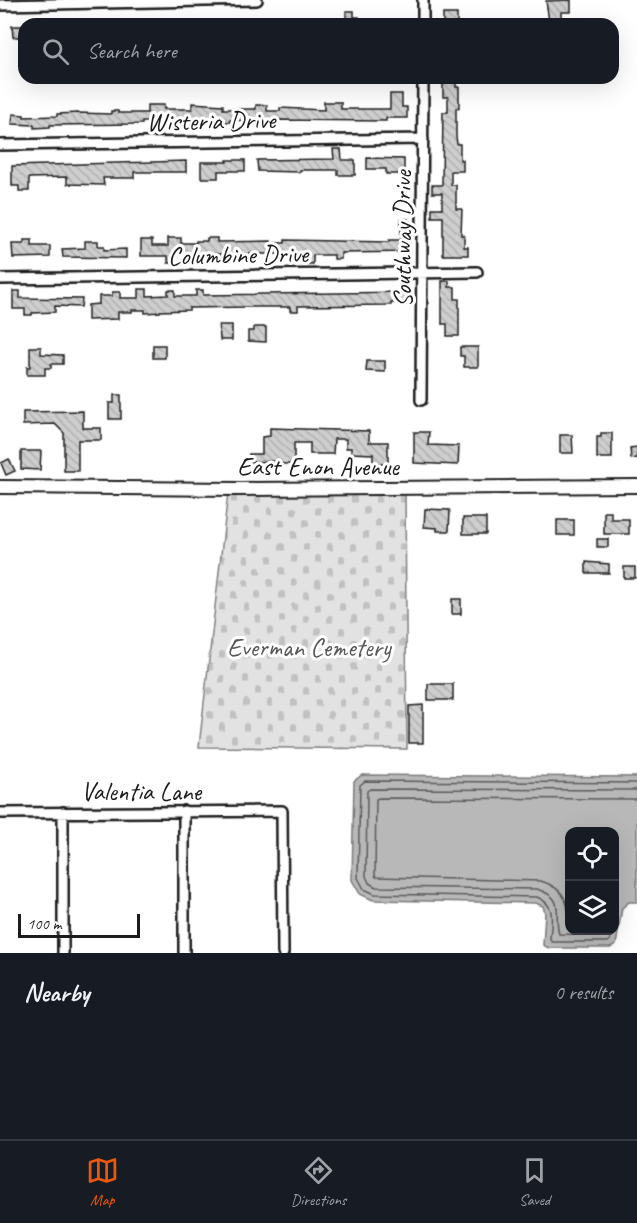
<!DOCTYPE html>
<html lang="en">
<head>
<meta charset="utf-8">
<style>
	:root { --surface:#171b24; --page:#20242c; --text:#f1f3f6; --muted:#9ea1a6; --line:#363941; --accent:#ea580c }
	body { margin:0; font-family:Caveat,sans-serif; background:var(--page); color:var(--text) }
	.controls { position:absolute; right:18px; bottom:18px; display:grid; overflow:hidden; border-radius:12px; box-shadow:0 6px 24px #0002 }
	.controls button { width:54px; height:54px; display:grid; place-items:center; padding:0; border:0; border-bottom:2px solid var(--line); background:var(--surface); color:var(--text); font:30px sans-serif }
	.scale { position:absolute; left:18px; bottom:15px; width:122px; box-sizing:border-box; padding-left:6px; border:3px solid #1c1c1c; border-top:0; font-size:16px; line-height:21px; white-space:nowrap; color:#1c1c1c; -webkit-text-stroke:4px #fff; paint-order:stroke }
	.list { margin:0; padding:0; list-style:none }
	h2 { display:flex; justify-content:space-between; align-items:center; height:78px; margin:0; padding:0 24px; font-size:26px }
	h2 small { font-size:20px; font-weight:400; color:var(--muted) }
	.icon { flex:none; width:33px; height:33px; fill:none; stroke:currentColor; stroke-width:2; stroke-linecap:round; stroke-linejoin:round }
	.map { position:relative; flex:none; width:637px; height:953px; overflow:hidden }
	.search { position:absolute; background:var(--surface); box-shadow:0 6px 24px #0002; left:18px; right:18px; top:18px; height:66px; display:flex; align-items:center; gap:15px; box-sizing:border-box; padding:0 21px; border-radius:18px; color:var(--muted); font-size:22px }
	.sheet { height:186px; background:var(--surface) }
	nav { display:flex; justify-content:space-around; align-items:center; box-sizing:border-box; height:84px; border-top:2px solid var(--line); background:var(--surface); font-size:16px; color:var(--muted) }
	nav a { display:grid; justify-items:center; gap:3px }
	nav .on { color:var(--accent) }
	.map>svg:first-child { display:block }
	.cemetery { fill:url(#cemetery-stones); stroke:#7f7f7f; stroke-width:1.5 }
	.water { fill:#b8b8b8; stroke:#7a7a7a; stroke-width:1.5; fill-rule:evenodd }
	.lines { fill:none; stroke-linecap:round; stroke-linejoin:round }
	.shore { stroke:#5a5a5a; stroke-width:1.5 }
	.building { fill:url(#building-back-hatch); stroke:#1c1c1c; stroke-width:1.5 }
	.street-casing { stroke:#1c1c1c; stroke-width:14 }
	.secondary-casing { stroke:#1c1c1c; stroke-width:16 }
	.street { stroke:#fff; stroke-width:9 }
	.secondary { stroke:#fff; stroke-width:12 }
	.labels { text-anchor:middle; dominant-baseline:central; stroke-width:6; stroke-linejoin:round; paint-order:stroke }
	.street-label { font-size:26px; fill:#1c1c1c; stroke:#fff }
	.park-label { font-size:26px; fill:#575757; stroke:#fff }
</style>
</head>
<body>
<div class="map">
<svg width="637" height="953" viewBox="0 0 637 953">
	<defs>
		<pattern id="cemetery-stones" width="16" height="16" patternUnits="userSpaceOnUse" patternTransform="scale(1.5)"><rect width="16" height="16" fill="#e2e2e2"/><path d="M2 7V4a2 2 0 0 1 4 0v3zM10 15v-3a2 2 0 0 1 4 0v3z" fill="#c1c1c1"/></pattern>
		<pattern id="building-back-hatch" width="6" height="6" patternUnits="userSpaceOnUse" patternTransform="scale(1.5)"><rect width="6" height="6" fill="#cecece"/><path d="M-1 5l2 2M0 0l6 6M5-1l2 2" fill="none" stroke="#b0b0b0"/></pattern>
	</defs>
	<rect width="100%" height="100%" fill="#fff"/>
	<filter id="ink" filterUnits="userSpaceOnUse"><feTurbulence type="fractalNoise" baseFrequency=".0167" numOctaves="2"/><feDisplacementMap in="SourceGraphic" scale="12" xChannelSelector="R" yChannelSelector="G"/><feConvolveMatrix kernelMatrix="1 2 1 2 8 2 1 2 1" color-interpolation-filters="sRGB"/></filter>
	<g filter="url(#ink)">
		<path class="cemetery" d="M228 493H405L407 749 199 747Z"/>
		<path class="water" d="M362 775 637 777V902H629L622 908 616 945 610 948H549L543 945 545 913 543 906 535 903 373 900 360 894 352 880 354 781ZM570 832H614V930H570Z"/>
		<g class="lines">
			<path class="shore" d="M570 925C567 921 568 918 568 912 567 894 556 886 541 881L376 877 375 874 376 799 379 798 637 799
				M605 930 602 935 559 934C553 912 567 899 537 889L376 887 369 883 366 876 367 791 370 789 637 790
				M612 930 610 940 608 942H552L550 939C551 921 557 905 537 897L375 894 364 889 358 878 360 785 365 781 637 783"/>
		</g>
		<path class="building" d="M571 0V12H561V20L549 21 546 1Z
			M346 11H354V17H359V24H346Z
			M443 14H457V24H443Z
			M12 26H22V28H24V37H13Z
			M443 78H456V87H459V108H456V136L457 144H460V160H463V171H451V185H456V209H462L461 235H464V247H468V255H443V217H432V208H442V193H432V185H442L443 112H448V97H443Z
			M390 94H402V107H407V118H386V121L275 120V122L230 120V122H142V124L50 125V127L34 128V125L12 124 13 114 24 115V117L57 116V114L78 113 111 114V111H118V113H147V105H164V109H192V103L223 105V109H256V105H267V111H280V108L324 110V102H341V109H390Z
			M333 149H341L342 160H355V175H338V170H300V172L258 171 257 160 334 159Z
			M367 158 404 159V174H386V169H367Z
			M227 160H245V171H218V178H201V162H227Z
			M186 161V172H134V178H103L104 185 67 184V177L29 178V191H19V186H12V166Z
			M401 219H408L409 252 341 253V259H334V255H313V264H305V254H188L174 255V263H168V256H141V240H152V246H168V238H181V243H196V241H207V238H217V242L271 241V243H285V240L389 242V240H401Z
			M24 240H32V246H50V257L13 258 12 244H24Z
			M85 241H98V246H104V250L126 249V258L63 257 62 249 85 248Z
			M442 281H449V287H455V299H459V336H447V324H442Z
			M139 289H147V296L168 295V290H175V296H196V290H203V295L410 292V303H391V305L298 306V311H290V307H248L189 308V310L160 311V312L145 313V310H132V312H118V319L88 320V305L99 304V296H112V292H120V298H139Z
			M13 291H20V298L82 299 81 307 55 306V312L32 313V315H25V309H13Z
			M219 325H232V340H220Z
			M254 327H266V342L248 341V331H254Z
			M153 345H165V358H153Z
			M30 347H41V354L63 355V364H51V368H45V375H27V367H30Z
			M460 347H478V367H464V356H460Z
			M367 361H385V372L366 371Z
			M114 395H121V419H109V403H114Z
			M83 411V428H101V440H78V471H64V433L55 424 23 425V412Z
			M270 428 369 431V442H388V464H373V454L351 453V448H346V439H334L333 454H310V443H294V464H279V461L249 462V454H262V437L270 436Z
			M414 432H429L428 445 459 446 458 465 414 463Z
			M601 433H612V458H597V437H601Z
			M560 435H572L573 453H560Z
			M637 447V458L631 459 630 448Z
			M21 451H41L40 470 21 469Z
			M9 459 15 471 6 475 1 463Z
			M425 509 450 510 449 531H437V528L424 527Z
			M604 512H611V519H629V534H604Z
			M463 518H486V534H463Z
			M557 520H574V535H557Z
			M597 539H608V547H597Z
			M586 562 609 564V573H586Z
			M624 567H635V578H624Z
			M452 599H461V614H452Z
			M428 684H453V700H428Z
			M423 705V743H409V706Z"/>
		<g class="lines">
			<g class="street-casing">
				<path id="street" d="M423 0V24
					M0 5 257 0
					M0 145 423 139
					M0 279 477 272
					M421 400 423 78
					M184 811V953
					M0 813 282 811 283 953
					M63 953V812"/>
			</g>
			<g class="secondary-casing">
				<path id="secondary" d="M0 487 239 489 637 486"/>
			</g>
			<use href="#street" class="street"/>
			<use href="#secondary" class="secondary"/>
		</g>
	</g>
	<g class="labels">
		<g class="street-label">
			<text transform="translate(211 121) rotate(-1)">Wisteria Drive</text>
			<text transform="translate(402 239) rotate(-90)">Southway Drive</text>
			<text transform="translate(238 255) rotate(-1)">Columbine Drive</text>
			<text x="318" y="466">East Enon Avenue</text>
			<text x="141" y="791">Valentia Lane</text>
		</g>
		<g class="park-label">
			<text x="309" y="647">Everman Cemetery</text>
		</g>
	</g>
</svg>
<div class="controls">
<button><svg class="icon" aria-label="locate" viewBox="0 0 24 24"><circle cx="12" cy="12" r="6"/><path d="M12 2v4M12 18v4M2 12h4M18 12h4"/></svg></button>
<button><svg class="icon" aria-label="layers" viewBox="0 0 24 24"><path d="M12 4l9 5-9 5-9-5zM3 14l9 5 9-5"/></svg></button>
</div>
<div class="scale">100 m</div>
<div class="search"><svg class="icon" aria-label="search" viewBox="0 0 24 24"><circle cx="10" cy="10" r="6"/><path d="M15 15l6 6"/></svg>Search here</div>
</div>
<section class="sheet">
<h2>Nearby<small>0 results</small></h2>
<ul class="list">
</ul>
</section>
<nav>
<a class="on"><svg class="icon" aria-label="map" viewBox="0 0 24 24"><path d="M3 6l6-2 6 2 6-2v14l-6 2-6-2-6 2zM9 4v14M15 6v14"/></svg>Map</a>
<a><svg class="icon" aria-label="directions" viewBox="0 0 24 24"><path d="M12 3l9 9-9 9-9-9zM9 14v-3h6M13 9l2 2-2 2"/></svg>Directions</a>
<a><svg class="icon" aria-label="saved" viewBox="0 0 24 24"><path d="M7 4h10v16l-5-4-5 4z"/></svg>Saved</a>
</nav>
</body>
</html>
